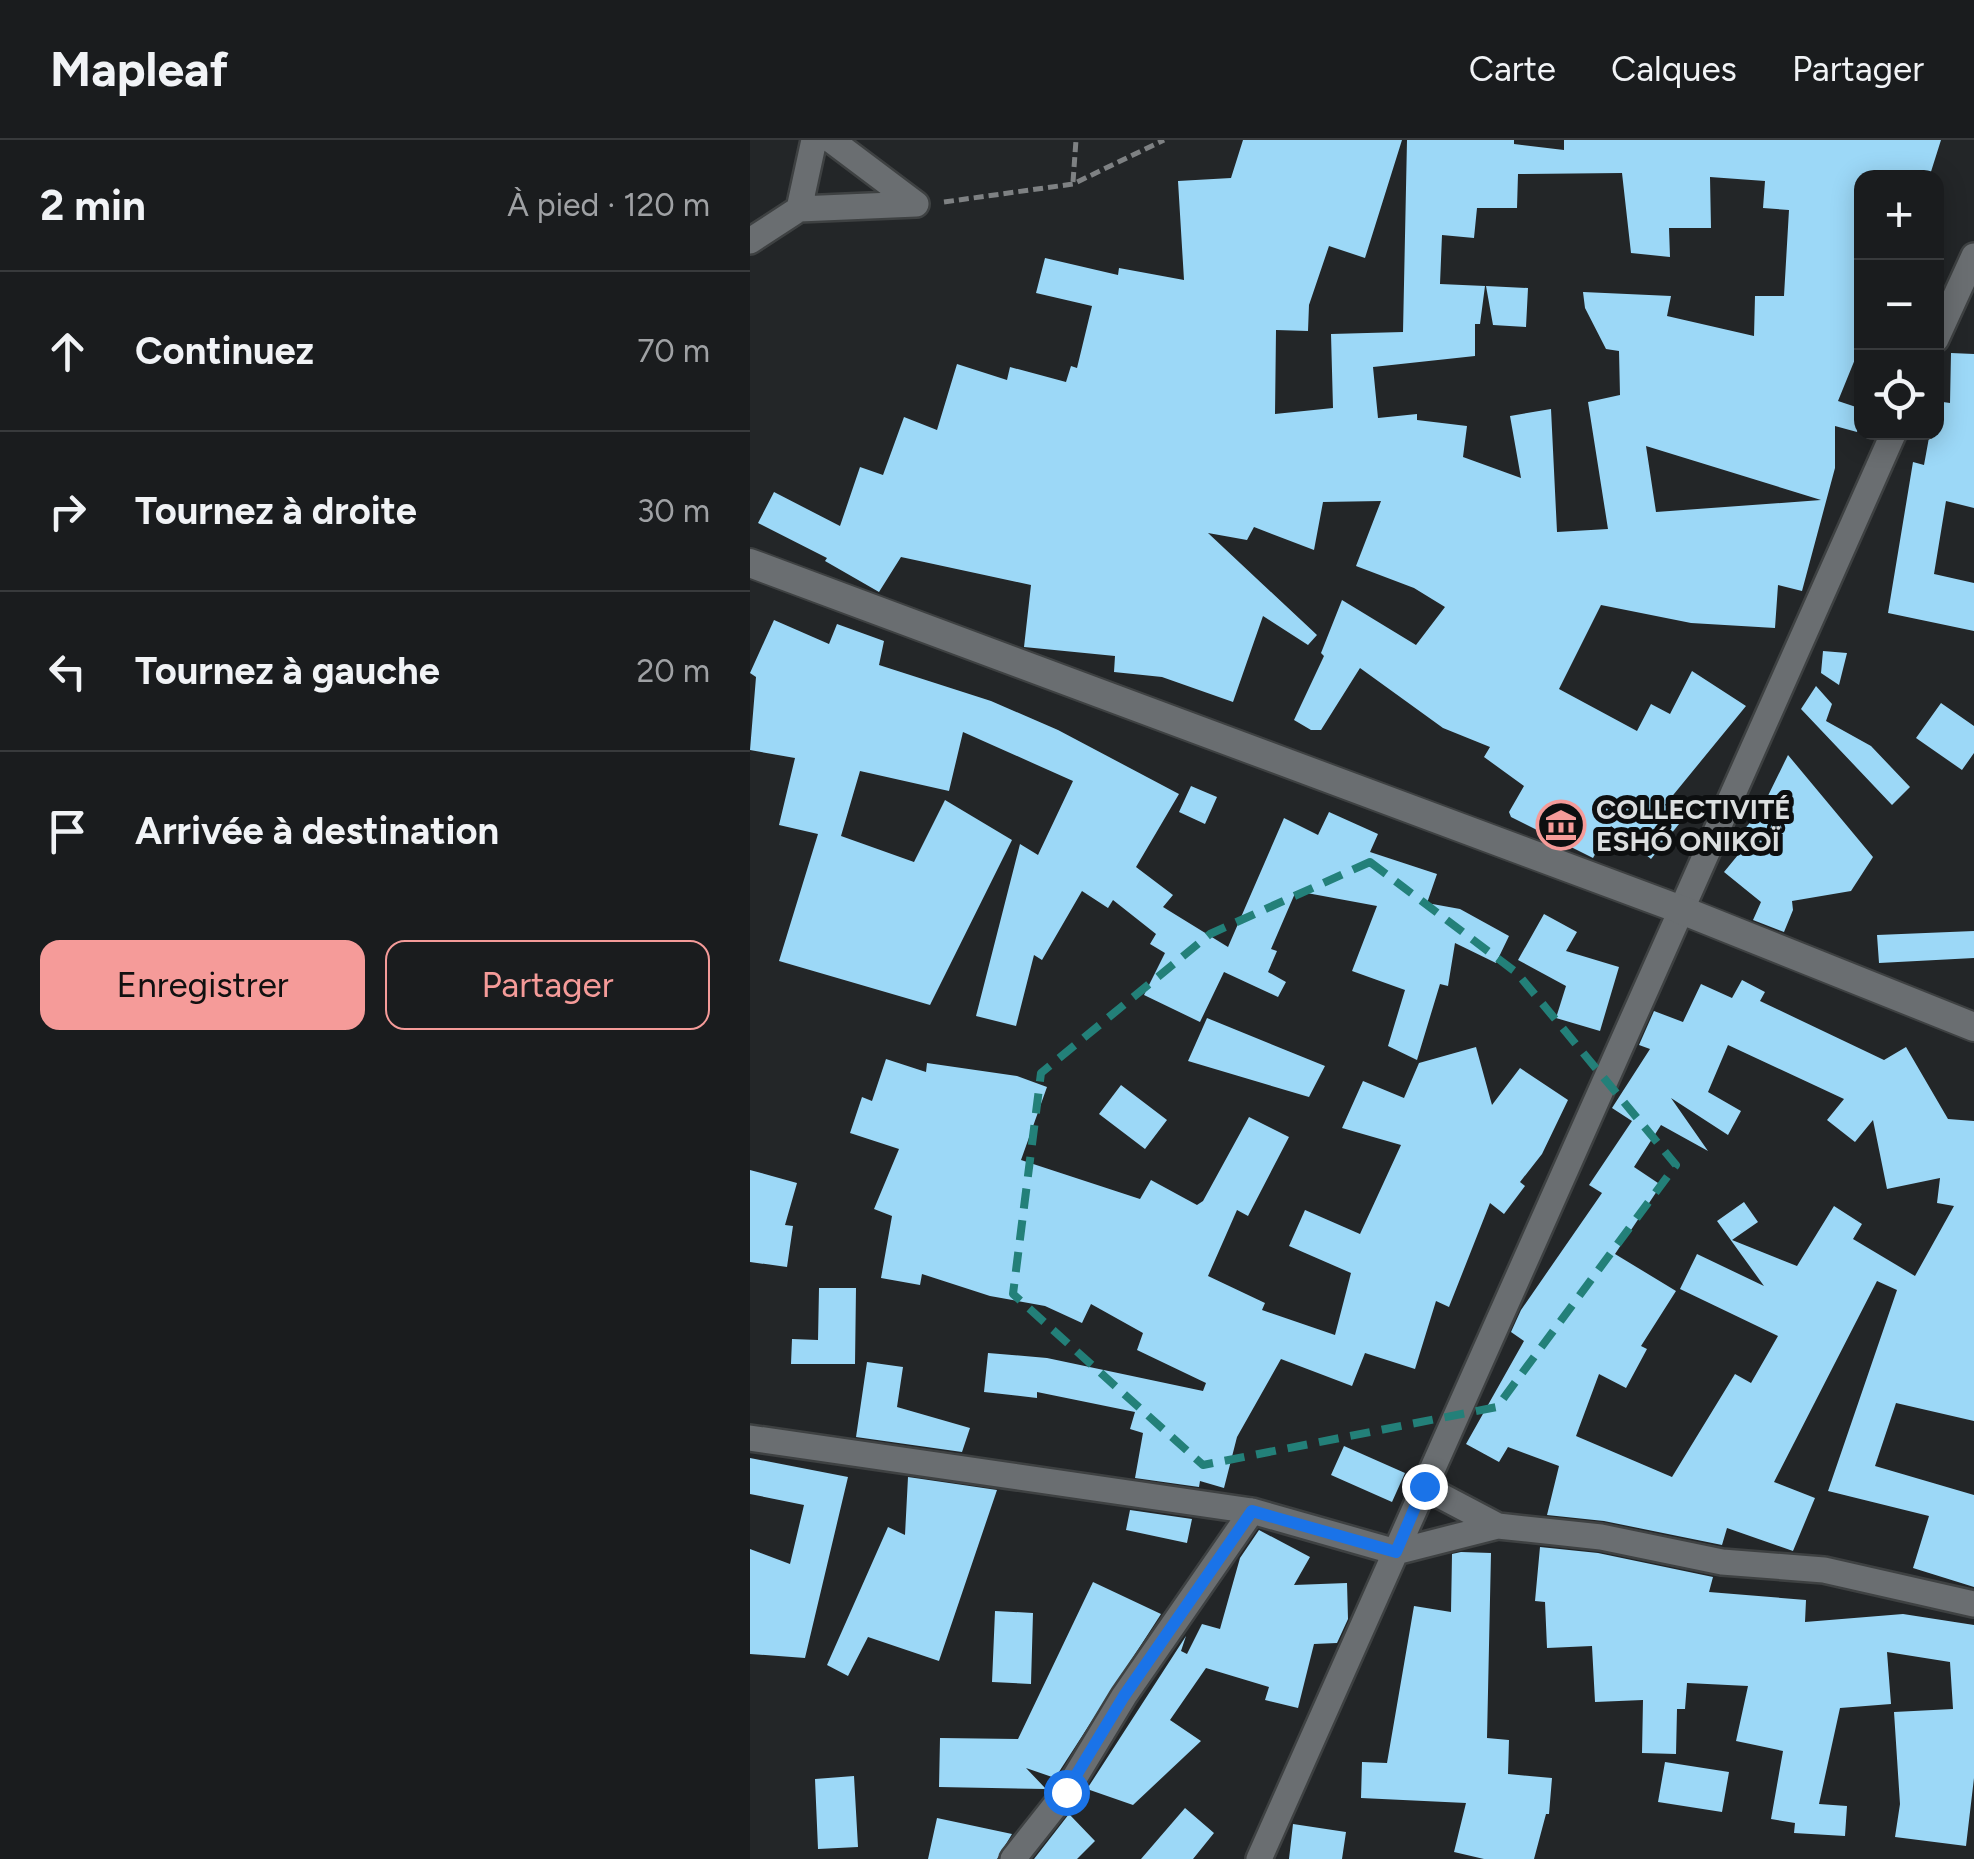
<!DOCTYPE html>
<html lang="fr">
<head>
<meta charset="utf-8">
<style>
	:root { --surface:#1a1c1e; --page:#27292b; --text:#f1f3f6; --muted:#9fa1a4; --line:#383a3c; --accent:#f59b99 }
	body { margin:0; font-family:Figtree,sans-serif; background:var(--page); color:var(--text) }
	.controls { position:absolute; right:30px; top:30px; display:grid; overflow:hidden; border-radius:20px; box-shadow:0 5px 25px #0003 }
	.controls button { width:90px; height:90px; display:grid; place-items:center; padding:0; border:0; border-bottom:2px solid var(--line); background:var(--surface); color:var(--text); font:50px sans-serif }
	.stop { position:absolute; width:30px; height:30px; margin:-22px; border:8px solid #1a73e8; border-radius:50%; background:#fff }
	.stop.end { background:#1a73e8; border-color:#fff; box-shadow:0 2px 10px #0008 }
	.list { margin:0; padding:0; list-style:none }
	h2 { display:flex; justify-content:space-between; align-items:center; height:130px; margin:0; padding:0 40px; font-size:42px }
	h2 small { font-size:32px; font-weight:400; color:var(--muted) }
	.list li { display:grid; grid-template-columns:65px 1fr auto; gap:30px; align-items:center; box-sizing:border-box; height:160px; padding:0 40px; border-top:2px solid var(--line) }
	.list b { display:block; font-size:38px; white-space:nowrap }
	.list em { font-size:32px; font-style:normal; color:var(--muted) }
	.actions { display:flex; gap:20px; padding:30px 40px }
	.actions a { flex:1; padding:22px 0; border:2px solid var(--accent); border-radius:20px; text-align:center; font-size:35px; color:var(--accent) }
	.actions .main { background:var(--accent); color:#111 }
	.icon { flex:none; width:55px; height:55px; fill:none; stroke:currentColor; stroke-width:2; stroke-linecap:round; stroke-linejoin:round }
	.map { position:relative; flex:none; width:1224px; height:1719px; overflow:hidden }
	header { display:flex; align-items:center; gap:60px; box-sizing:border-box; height:140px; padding:0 50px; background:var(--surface); border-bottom:2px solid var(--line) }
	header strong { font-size:48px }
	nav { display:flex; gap:55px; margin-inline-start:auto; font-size:35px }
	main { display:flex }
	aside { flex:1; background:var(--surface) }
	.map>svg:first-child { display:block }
	.building { fill:#9cd8f7; fill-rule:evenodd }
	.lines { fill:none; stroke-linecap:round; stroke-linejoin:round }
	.minor-casing { stroke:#3e4142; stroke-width:30 }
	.tertiary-casing { stroke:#3e4142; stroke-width:32 }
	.path { stroke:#7e8183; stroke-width:5; stroke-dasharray:10 5; stroke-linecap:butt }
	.minor { stroke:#6a6e71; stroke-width:25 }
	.tertiary { stroke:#6a6e71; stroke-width:28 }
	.route { stroke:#1a73e8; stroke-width:12 }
	.marked { fill:none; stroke:#238079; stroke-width:8; stroke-dasharray:20 12; stroke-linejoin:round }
	.labels { text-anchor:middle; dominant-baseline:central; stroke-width:10; stroke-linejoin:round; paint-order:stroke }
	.poi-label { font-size:28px; font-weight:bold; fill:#dbdedf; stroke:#0d0f10; text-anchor:start }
</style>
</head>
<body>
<header>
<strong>Mapleaf</strong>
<nav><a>Carte</a><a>Calques</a><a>Partager</a></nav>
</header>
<main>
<aside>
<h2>2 min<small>À pied · 120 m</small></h2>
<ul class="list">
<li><svg class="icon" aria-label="ahead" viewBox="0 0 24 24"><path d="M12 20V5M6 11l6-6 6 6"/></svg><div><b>Continuez</b></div><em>70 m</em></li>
<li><svg class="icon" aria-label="right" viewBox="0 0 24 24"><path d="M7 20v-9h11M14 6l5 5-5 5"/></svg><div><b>Tournez à droite</b></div><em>30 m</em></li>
<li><svg class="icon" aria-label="left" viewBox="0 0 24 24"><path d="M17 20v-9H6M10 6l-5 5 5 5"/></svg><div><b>Tournez à gauche</b></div><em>20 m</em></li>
<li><svg class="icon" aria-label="arrive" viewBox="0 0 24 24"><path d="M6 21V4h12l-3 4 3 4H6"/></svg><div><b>Arrivée à destination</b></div></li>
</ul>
<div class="actions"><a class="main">Enregistrer</a><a>Partager</a></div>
</aside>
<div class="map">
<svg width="1224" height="1719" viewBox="0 0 1224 1719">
	<rect width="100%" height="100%" fill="#232628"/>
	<path class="building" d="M493 0H652L615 118 579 106 559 165 558 191 526 190 525 274 583 268 581 194 653 192 657 0H764V4L814 10V0H1191L1179 38H1112V202L1088 261 1112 269V276L1107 292 1085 286V328L1052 451 1028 445 1025 488 941 483 851 465 809 549 887 591 901 564 920 574 942 531 996 566 915 665 933 679 901 719 861 686 843 718 761 677 759 672 774 646 734 617 740 607 693 588 610 528 571 590H561L544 580 574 516 571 513 592 460 666 505 695 467 664 448 606 426 631 361 573 362 564 410 504 387 497 400 458 393 567 495 558 505 513 476 483 562 412 537 364 532 365 516 274 507 281 445 151 417 129 452 75 421 77 418 8 383 24 352 90 386 110 327 133 335 154 277 187 290 207 224 257 240 260 227 316 242 321 226 327 228 342 166 286 153 295 118 368 135 369 128 434 140 428 41 481 38ZM872 33 881 113 920 117 919 88H961L960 37 1015 41 1013 68 1039 70 1034 156H1005L1004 196 917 176 921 156 833 152 835 168 856 209 869 211 870 255 838 262 858 389 807 392 801 269 760 276 771 338 713 317 717 286 667 280V274L628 278 623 227 725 216V184H730L735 146 690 144 692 95 724 98 727 68H767L768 34ZM896 306 1071 360 906 372Z
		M736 146 778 148 776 187 743 185Z
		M1201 213 1224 214V368L1196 361 1184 434 1224 443V491L1138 473 1163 322 1174 325 1180 292H1186V261L1200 263Z
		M24 480 79 504 87 484 134 501 129 525 241 561 308 590 429 654 386 727 423 755 413 767 478 807 534 678 568 695 579 672 628 694 620 712 687 734 677 763 710 769 759 796 746 823 705 803 698 846 690 844 667 920 638 906 655 850 602 831 627 766 546 751 521 809 527 811 518 832 536 842 528 857 474 832 450 882 394 855 415 813 400 804 406 794 363 760 358 768 332 751 292 820 284 815 266 886 226 876 270 704 288 715 323 641 213 592 199 651 110 631 91 696 164 722 195 660 262 700 180 865 29 821 68 694 29 685 45 618 0 610 6 537 0 533Z
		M1073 511 1097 513 1089 545 1071 533Z
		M1066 546 1082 564 1076 581 1121 606 1160 647 1142 665 1051 569Z
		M1191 563 1224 586V613L1212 630 1166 598Z
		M1038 615 1123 717 1101 751 1042 761 1043 770 1034 792 1003 780 1011 762 974 732 997 704 988 697 1012 668Z
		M441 646 467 657 455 684 429 672Z
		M794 774 827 792 816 811 869 827 850 891 806 878 816 846 768 820Z
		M1224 791V818L1129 823 1127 795Z
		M992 840 1015 852 1010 861 1134 920 1156 907 1198 979 1224 981V1281L1146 1263 1125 1326 1224 1355V1447L1163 1428 1179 1376 1078 1351 1147 1150 1127 1141 1024 1342 1065 1358 1043 1411 977 1388 972 1405 854 1381 797 1375 809 1326 758 1307 749 1322 716 1304 774 1201 761 1192 771 1170 852 1053 839 1045 882 981 862 968 900 909 889 905 904 871 933 882 951 844 982 858ZM978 905 1094 959 1077 980 1105 1002 1123 980 1137 1049 1190 1038 1187 1063 1204 1066 1165 1136 1103 1099 1112 1084 1084 1066 1047 1126 982 1100 1008 1082 994 1062 967 1081 1014 1146 947 1114 930 1149 1028 1196 1001 1243 985 1234 922 1337 826 1296 849 1234 876 1248 897 1209 891 1206 926 1151 865 1114 911 1045 884 1027 911 985 958 1011 921 958 978 995 991 971 958 952Z
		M457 878 575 926 559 957 438 921Z
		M726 907 742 965 770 928 818 960 792 1014 770 1042 775 1046 754 1074 740 1063 699 1167 686 1161 665 1229 615 1213 602 1246 531 1219 487 1297 474 1348 450 1341 449 1347 385 1338 393 1293 380 1289 385 1272 287 1252V1258L234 1252 238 1213 297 1218 453 1251 456 1243 387 1210 393 1193 341 1164 332 1183 295 1166 240 1156 172 1134 170 1145 131 1138 142 1076 124 1069 149 1009 100 993 112 957 122 961 136 919 176 932 177 923 267 936 297 947 271 1020 390 1059 401 1040 447 1065 453 1061 499 977 539 997 498 1076 487 1070 458 1136 515 1163 512 1170 585 1195 601 1133 539 1106 555 1070 610 1094 651 1005 592 988 613 941 654 958 669 923Z
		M371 945 417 980 395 1009 349 974Z
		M0 1030 47 1043 35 1085 43 1086 37 1127 0 1122Z
		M69 1148H106L105 1224H41L42 1199 68 1200Z
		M117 1222 153 1227 147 1267 220 1288 212 1312 106 1297Z
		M594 1306 655 1333 642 1362 581 1335Z
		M0 1318 98 1337 55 1518 0 1514V1409L40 1424 54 1365 0 1354Z
		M158 1337 247 1350 189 1521 118 1497 98 1536 77 1525 138 1387 155 1395Z
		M380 1370 442 1379 437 1403 376 1390Z
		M509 1390 560 1417 544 1445 597 1443 598 1479 587 1503 564 1504 548 1568 515 1560 519 1547 456 1528 420 1580 451 1601 383 1665 337 1649 436 1496 431 1511 437 1514 452 1484 470 1489 490 1418Z
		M790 1407 848 1413 963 1437 959 1452 1056 1460 1055 1482 1153 1474 1224 1485V1638L1216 1706 1145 1697 1150 1664 1144 1572 1203 1569 1200 1522 1137 1512 1141 1564 1090 1568 1069 1664 1097 1666 1095 1696 1044 1693 1045 1683 1021 1679 1033 1611 986 1601 998 1546 937 1543 935 1569H927L926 1614 892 1613 893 1560 845 1562 842 1506 797 1508 795 1462 785 1461Z
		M711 1412 741 1413 737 1598 759 1600 758 1634 802 1638 799 1674H796L784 1719H734L704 1712 716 1663 611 1658 612 1622 637 1623 664 1466 701 1472 702 1414Z
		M343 1442 411 1474 305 1638 276 1628 296 1649 189 1647 190 1598 268 1599Z
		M245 1471 283 1473 281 1544 242 1542Z
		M915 1622 979 1632 972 1672 908 1662Z
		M104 1636 108 1707 68 1709 65 1639Z
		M435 1668 464 1693 443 1719H391Z
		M319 1674 345 1701 327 1719H284Z
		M187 1678 262 1694 247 1719H178Z
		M543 1684 596 1692 592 1719H539Z"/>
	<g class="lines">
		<g class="minor-casing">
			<path id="minor" d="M81 0 166 64
				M49 69 166 64
				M0 101 49 69 64 0
				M1186 199 1224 116
				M0 1298 502 1371 646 1412 748 1386 851 1397 972 1422 1074 1430 1224 1464
				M674 1347 748 1386
				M263 1719 316 1652 374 1556 502 1371
				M509 1719 1144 292"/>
		</g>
		<g class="tertiary-casing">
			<path id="tertiary" d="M0 423 929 769 1224 887"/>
		</g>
		<path class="path" d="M323 42 326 0
			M194 62 323 44 414 0"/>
		<use href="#minor" class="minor"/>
		<use href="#tertiary" class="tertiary"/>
	</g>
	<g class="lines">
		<path class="route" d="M316 1652 374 1556 502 1371 646 1412 674 1346"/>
	</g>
	<path class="marked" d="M620 722 767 833 926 1025 747 1267 453 1325 263 1154 291 933 460 794Z"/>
	<defs>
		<g id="museum-ring" transform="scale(2.5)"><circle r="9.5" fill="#0d0f10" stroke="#f59b99" stroke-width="1.5"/><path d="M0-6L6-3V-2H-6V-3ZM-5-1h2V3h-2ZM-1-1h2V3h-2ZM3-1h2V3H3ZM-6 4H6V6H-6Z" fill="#f59b99"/></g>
	</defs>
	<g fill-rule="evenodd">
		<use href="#museum-ring" x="811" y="685"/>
	</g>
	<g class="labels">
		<g class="poi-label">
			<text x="846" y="669">COLLECTIVITÉ<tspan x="846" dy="32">ESHÓ ONIKOÏ</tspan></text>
		</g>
	</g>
</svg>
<div class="controls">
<button>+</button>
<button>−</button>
<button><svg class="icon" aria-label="locate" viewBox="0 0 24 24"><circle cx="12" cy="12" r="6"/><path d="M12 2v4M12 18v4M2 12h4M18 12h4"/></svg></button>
</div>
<div class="stop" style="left:316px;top:1652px"></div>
<div class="stop end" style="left:674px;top:1346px"></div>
</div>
</main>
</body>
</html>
